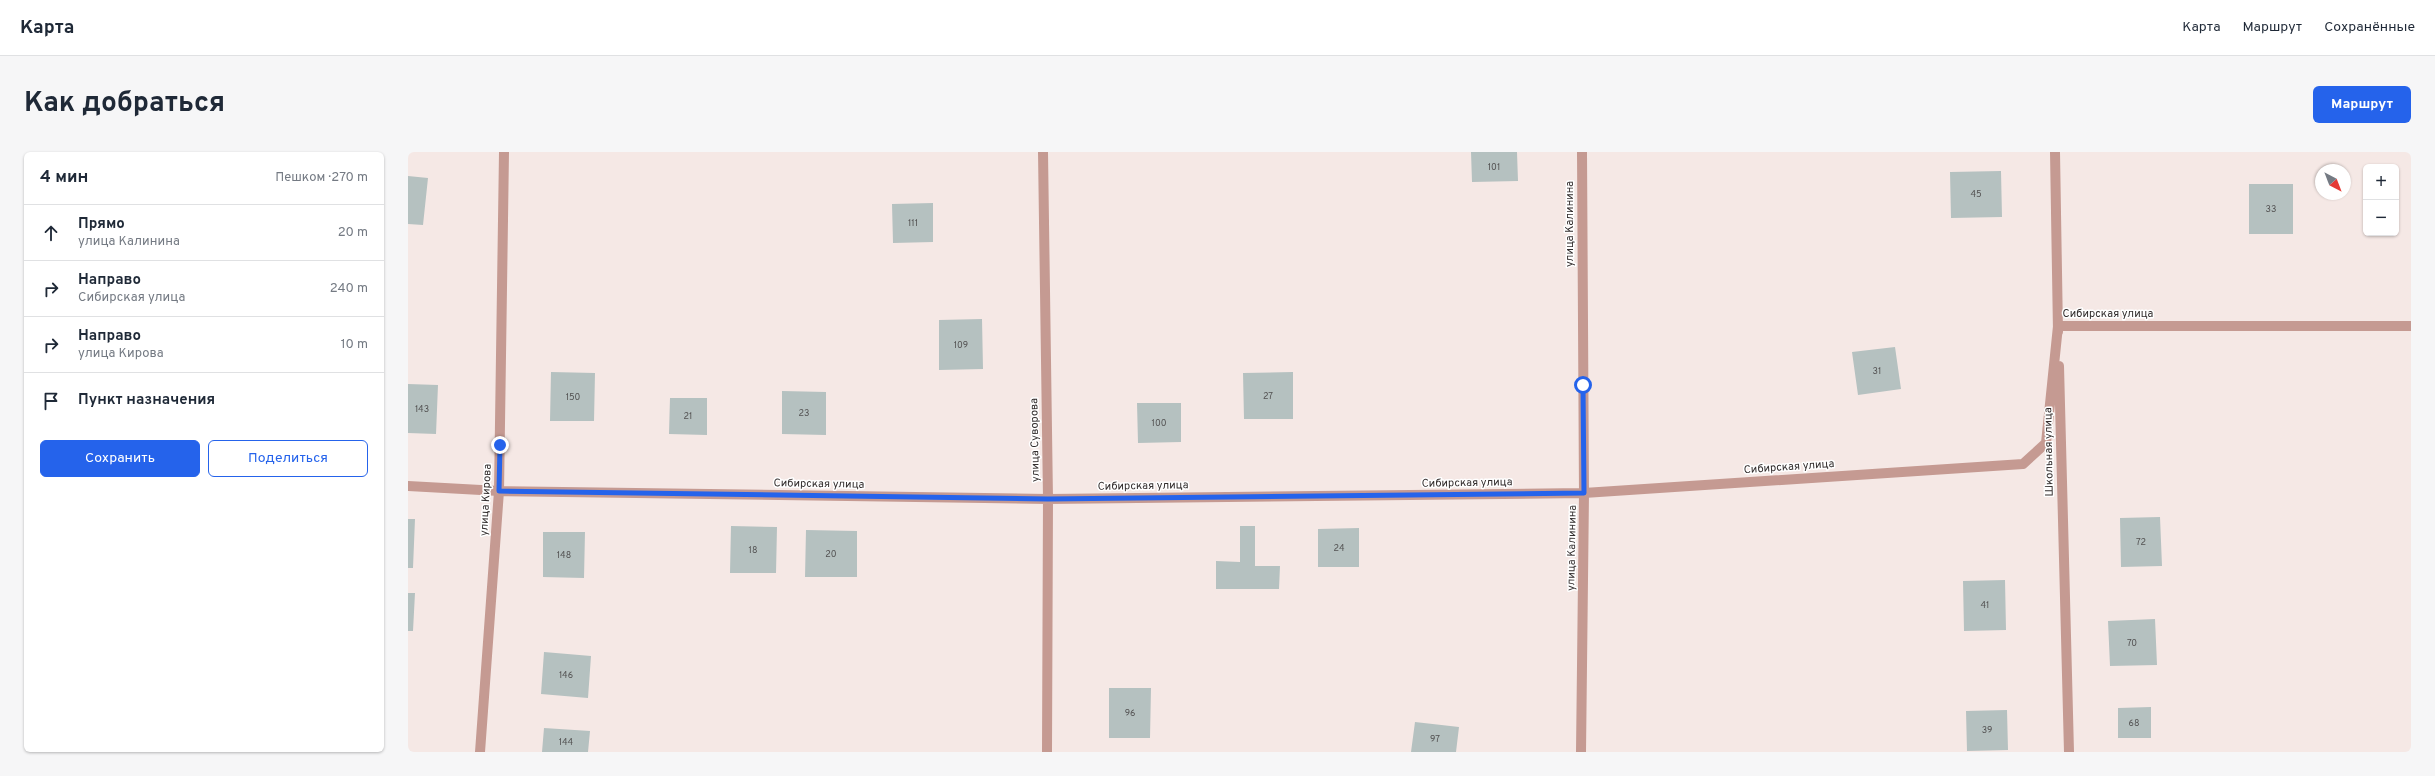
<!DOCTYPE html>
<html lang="ru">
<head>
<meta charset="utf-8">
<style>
	:root { --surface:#fff; --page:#f6f6f7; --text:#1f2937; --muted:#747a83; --line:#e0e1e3; --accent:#2563eb }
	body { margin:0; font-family:Overpass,sans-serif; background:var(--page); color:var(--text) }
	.controls { position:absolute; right:12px; top:12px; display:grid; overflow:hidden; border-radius:6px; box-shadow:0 1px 3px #0004 }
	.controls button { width:36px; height:36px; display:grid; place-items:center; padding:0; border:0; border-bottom:1px solid var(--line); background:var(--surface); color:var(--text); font:20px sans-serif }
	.compass { position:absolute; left:1907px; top:12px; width:36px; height:36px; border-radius:50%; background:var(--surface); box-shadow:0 1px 3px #0004; rotate:138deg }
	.stop { position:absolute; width:12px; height:12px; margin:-9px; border:3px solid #2563eb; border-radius:50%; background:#fff }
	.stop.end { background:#2563eb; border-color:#fff; box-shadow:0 1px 4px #0008 }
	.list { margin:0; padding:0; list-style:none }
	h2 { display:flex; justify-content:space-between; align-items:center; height:52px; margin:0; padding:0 16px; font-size:17px }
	h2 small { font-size:13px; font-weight:400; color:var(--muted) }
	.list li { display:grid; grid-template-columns:26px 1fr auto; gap:12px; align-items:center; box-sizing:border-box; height:56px; padding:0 16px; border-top:1px solid var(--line) }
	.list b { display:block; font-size:15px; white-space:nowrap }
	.list p { margin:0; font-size:13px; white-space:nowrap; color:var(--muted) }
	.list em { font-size:13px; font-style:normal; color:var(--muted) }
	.actions { display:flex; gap:8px; padding:12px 16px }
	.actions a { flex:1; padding:9px 0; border:1px solid var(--accent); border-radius:6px; text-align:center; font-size:14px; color:var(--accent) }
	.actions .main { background:var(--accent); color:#fff }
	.icon { flex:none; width:22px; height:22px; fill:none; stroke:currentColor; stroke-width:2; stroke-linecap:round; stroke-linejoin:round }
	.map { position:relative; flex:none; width:2003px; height:600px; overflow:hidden; border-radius:6px }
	header { display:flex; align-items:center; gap:24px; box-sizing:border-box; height:56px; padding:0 20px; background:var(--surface); border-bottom:1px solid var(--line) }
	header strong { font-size:19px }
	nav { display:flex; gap:22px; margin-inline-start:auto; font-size:14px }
	.intro { display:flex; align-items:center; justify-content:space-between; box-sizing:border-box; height:96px; padding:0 24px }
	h1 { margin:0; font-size:28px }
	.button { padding:10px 18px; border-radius:6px; background:var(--accent); color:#fff; font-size:14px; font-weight:700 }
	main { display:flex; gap:24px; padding:0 24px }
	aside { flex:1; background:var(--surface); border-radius:6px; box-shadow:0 1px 3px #0004 }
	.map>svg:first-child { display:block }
	.building { fill:#b5c1c0 }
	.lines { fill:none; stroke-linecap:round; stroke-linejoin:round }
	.street { stroke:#c59a92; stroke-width:10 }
	.route { stroke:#2563eb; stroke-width:5 }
	.labels { text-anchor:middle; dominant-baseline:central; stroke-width:3; stroke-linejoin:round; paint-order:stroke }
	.number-label { font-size:9px; fill:#535252 }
	.street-label { font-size:11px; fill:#322d2d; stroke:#fff }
</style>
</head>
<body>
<header>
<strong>Карта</strong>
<nav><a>Карта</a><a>Маршрут</a><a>Сохранённые</a></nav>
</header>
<div class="intro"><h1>Как добраться</h1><a class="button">Маршрут</a></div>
<main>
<aside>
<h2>4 мин<small>Пешком · 270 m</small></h2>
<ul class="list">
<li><svg class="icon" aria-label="ahead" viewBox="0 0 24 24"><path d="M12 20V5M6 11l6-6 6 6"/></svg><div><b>Прямо</b><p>улица Калинина</p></div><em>20 m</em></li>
<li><svg class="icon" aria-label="right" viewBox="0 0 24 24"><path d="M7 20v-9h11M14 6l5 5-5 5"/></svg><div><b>Направо</b><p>Сибирская улица</p></div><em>240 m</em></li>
<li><svg class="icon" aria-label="right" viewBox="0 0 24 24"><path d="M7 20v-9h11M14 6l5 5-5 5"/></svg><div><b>Направо</b><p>улица Кирова</p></div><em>10 m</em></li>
<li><svg class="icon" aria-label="arrive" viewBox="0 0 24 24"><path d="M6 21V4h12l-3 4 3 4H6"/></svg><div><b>Пункт назначения</b></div></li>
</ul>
<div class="actions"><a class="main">Сохранить</a><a>Поделиться</a></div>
</aside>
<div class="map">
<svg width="2003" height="600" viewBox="0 0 2003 600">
	<rect width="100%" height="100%" fill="#f5e8e5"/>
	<path class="building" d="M1063 0H1109L1110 29 1064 30Z
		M1593 19 1594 65 1543 66 1542 20Z
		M0 24 20 26 15 73 0 72Z
		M1841 32H1885V82H1841Z
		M525 51V90L485 91 484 52Z
		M574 167 575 217 531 218V168Z
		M1487 195 1493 237 1450 243 1444 200Z
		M143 220 187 221 186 269H142Z
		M885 220V267H836L835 221Z
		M0 232 30 233 28 282 0 281Z
		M374 239 418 240V283L374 282Z
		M262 246H299V283L261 282Z
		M729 251H773V290L730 291Z
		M1752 365 1754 414 1713 415 1712 366Z
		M0 367H7L5 416H0Z
		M323 374 369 375 368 421H322Z
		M832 374H847V414H872L871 437H808V409L832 410Z
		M951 376V415H910V377Z
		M398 378 449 379V425H397Z
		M135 380H177L176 426 135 425Z
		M1597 428 1598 478 1556 479 1555 429Z
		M0 441H7L5 479H0Z
		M1747 467 1749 513 1702 514 1700 469Z
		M136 500 183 504 180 546 133 542Z
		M701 536H743L742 586H701Z
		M1743 555V586H1710V556Z
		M1599 558 1600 598 1559 599 1558 559Z
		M1007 570 1051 575 1048 600H1003Z
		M136 576 182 579 180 600H134Z"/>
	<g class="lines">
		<path class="street" d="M635 0 640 347 639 600
			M1647 0 1650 180
			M1651 214 1661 600
			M0 334 91 339 640 347 1176 341 1615 312 1638 291 1650 174H2003
			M72 600 91 339 96 0
			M1173 600 1176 341 1174 0"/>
	</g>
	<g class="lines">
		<path class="route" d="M92 293 91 339 640 347 1176 341 1175 233"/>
	</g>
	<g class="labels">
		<g class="number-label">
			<text x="1086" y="15">101</text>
			<text x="1568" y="42">45</text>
			<text x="1863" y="57">33</text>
			<text x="505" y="71">111</text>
			<text x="553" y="193">109</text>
			<text x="1469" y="219">31</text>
			<text x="860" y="244">27</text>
			<text x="165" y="245">150</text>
			<text x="14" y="257">143</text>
			<text x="396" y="261">23</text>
			<text x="280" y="264">21</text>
			<text x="751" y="271">100</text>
			<text x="1733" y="390">72</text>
			<text x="931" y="396">24</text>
			<text x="345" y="398">18</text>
			<text x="423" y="402">20</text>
			<text x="156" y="403">148</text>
			<text x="1577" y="453">41</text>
			<text x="1724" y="491">70</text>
			<text x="158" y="523">146</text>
			<text x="722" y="561">96</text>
			<text x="1726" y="571">68</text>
			<text x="1579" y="578">39</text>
			<text x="1027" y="587">97</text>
			<text x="158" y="590">144</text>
		</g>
		<g class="street-label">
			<text transform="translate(1162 72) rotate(-90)">улица Калинина</text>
			<text x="1700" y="162">Сибирская улица</text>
			<text transform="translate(627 288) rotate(-91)">улица Суворова</text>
			<text transform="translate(1641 300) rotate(-91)">Школьная улица</text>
			<text transform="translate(1381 315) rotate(-4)">Сибирская улица</text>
			<text transform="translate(1059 331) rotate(-1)">Сибирская улица</text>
			<text transform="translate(411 332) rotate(1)">Сибирская улица</text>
			<text transform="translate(735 334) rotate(-1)">Сибирская улица</text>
			<text transform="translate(78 348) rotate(-87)">улица Кирова</text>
			<text transform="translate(1164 396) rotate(-89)">улица Калинина</text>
		</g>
	</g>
</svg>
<div class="controls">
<button>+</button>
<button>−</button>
</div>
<svg class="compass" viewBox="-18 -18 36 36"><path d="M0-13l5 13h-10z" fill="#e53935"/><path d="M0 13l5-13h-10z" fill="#747a83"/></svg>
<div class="stop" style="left:1175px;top:233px"></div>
<div class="stop end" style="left:92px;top:293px"></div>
</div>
</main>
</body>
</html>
